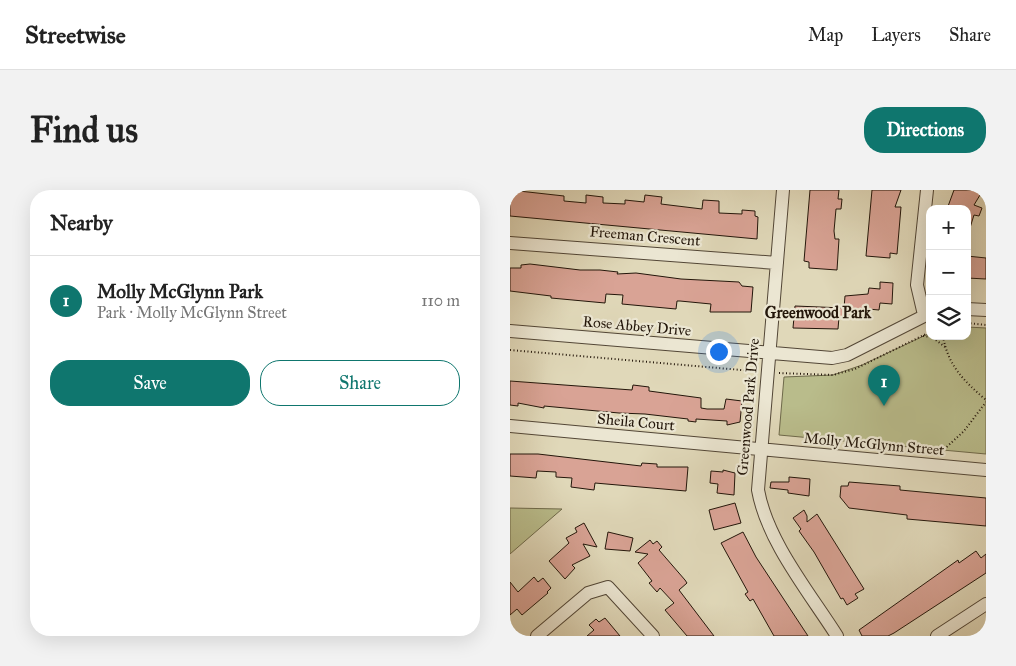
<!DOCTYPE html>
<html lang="en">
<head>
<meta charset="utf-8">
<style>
	:root { --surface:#fff; --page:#f2f2f2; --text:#222; --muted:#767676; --line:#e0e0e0; --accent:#0f766e }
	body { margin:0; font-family:"IM FELL Great Primer",serif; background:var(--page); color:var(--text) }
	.controls { position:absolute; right:15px; top:15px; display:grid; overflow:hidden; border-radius:10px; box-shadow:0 5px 20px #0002 }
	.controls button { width:45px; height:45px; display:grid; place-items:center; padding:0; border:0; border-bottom:1px solid var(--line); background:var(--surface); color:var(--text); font:25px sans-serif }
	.you { position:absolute; left:208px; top:161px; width:18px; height:18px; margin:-12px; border:4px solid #fff; border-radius:50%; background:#1a73e8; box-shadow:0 0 0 8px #1a73e833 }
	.badge { display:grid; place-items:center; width:32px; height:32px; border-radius:50%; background:var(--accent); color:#fff; font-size:16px; font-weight:700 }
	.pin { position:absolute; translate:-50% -41px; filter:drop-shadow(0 1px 2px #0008) }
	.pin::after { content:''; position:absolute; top:26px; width:18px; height:15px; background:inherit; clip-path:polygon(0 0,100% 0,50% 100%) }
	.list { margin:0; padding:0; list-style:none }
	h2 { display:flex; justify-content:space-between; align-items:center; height:65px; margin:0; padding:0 20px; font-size:21px }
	h2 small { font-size:16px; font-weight:400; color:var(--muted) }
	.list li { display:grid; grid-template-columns:32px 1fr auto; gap:15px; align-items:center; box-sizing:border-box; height:90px; padding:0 20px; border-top:1px solid var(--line) }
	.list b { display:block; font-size:19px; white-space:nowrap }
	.list p { margin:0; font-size:16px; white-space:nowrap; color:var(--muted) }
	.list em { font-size:16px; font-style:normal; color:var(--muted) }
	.actions { display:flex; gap:10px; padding:15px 20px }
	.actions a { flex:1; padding:11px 0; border:1px solid var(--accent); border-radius:20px; text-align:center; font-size:18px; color:var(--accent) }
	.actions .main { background:var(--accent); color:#fff }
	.icon { flex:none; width:28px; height:28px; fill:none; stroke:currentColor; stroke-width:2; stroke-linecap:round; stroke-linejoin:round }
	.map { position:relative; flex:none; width:476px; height:446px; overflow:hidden; border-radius:20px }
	header { display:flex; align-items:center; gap:30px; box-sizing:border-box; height:70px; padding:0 25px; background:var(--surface); border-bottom:1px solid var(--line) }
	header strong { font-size:24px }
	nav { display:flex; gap:28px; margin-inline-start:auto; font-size:18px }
	.intro { display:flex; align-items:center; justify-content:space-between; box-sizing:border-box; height:120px; padding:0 30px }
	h1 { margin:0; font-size:35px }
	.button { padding:12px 22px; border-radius:20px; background:var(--accent); color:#fff; font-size:18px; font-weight:700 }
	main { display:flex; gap:30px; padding:0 30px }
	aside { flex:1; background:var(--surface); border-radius:20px; box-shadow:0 5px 20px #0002 }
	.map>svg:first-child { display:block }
	.green { fill:#b9bc8b; stroke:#6e694a }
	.building { fill:#d9a395; stroke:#23160a }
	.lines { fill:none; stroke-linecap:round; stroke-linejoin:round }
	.minor-casing { stroke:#524636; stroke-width:14 }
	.path { stroke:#23160a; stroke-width:2; stroke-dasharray:1 2.5; stroke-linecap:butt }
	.minor { stroke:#ebe6d2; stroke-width:12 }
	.labels { text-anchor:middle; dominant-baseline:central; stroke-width:4.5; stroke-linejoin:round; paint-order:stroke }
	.street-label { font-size:15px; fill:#23160a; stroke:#ebe6d2 }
	.neighbourhood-label { font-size:16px; font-weight:bold; fill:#23160a; stroke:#ebe6d2 }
</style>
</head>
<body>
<header>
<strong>Streetwise</strong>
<nav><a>Map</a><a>Layers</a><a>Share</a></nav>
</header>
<div class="intro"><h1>Find us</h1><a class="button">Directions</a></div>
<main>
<aside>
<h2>Nearby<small></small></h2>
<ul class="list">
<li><span class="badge">1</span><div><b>Molly McGlynn Park</b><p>Park · Molly McGlynn Street</p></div><em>110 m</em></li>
</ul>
<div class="actions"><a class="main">Save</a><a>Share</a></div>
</aside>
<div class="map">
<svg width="476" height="446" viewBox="0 0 476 446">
	<rect width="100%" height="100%" fill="#e0d8b9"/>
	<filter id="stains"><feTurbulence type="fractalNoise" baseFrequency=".004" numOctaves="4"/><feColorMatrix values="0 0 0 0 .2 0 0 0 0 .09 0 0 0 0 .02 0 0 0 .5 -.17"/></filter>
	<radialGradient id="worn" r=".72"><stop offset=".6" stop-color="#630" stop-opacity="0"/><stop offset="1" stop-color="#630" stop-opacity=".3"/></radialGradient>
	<path class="green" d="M457 137 476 138V264L269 245 274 187 323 185 352 175 420 143V146H457Z
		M0 318 52 319 0 364Z"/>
	<path class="building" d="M0 0 54 6V11L76 13V5L93 7V13L115 14V10L134 12 135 5 152 7 151 14 192 19 193 10 209 11V23L232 24V20L245 21V26L248 27 247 49 0 26Z
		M300 0H329L328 9H332L331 19H326L324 41 325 49H329L327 80 299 78V72L294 71Z
		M362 0H391L385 17H391L387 64 380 63V68L356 66Z
		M444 0H473L464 15 472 18 469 26 464 25 459 41 457 19H437Z
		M457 66 476 68V89L457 88Z
		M20 74 70 80H90L108 82 107 84 126 83 171 89 229 92 232 96 243 97 241 122H200L201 114 170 111H167L166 119 112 114 113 105 96 104 95 113 41 108V106L0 101V78H11V75Z
		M370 92 383 93 382 114 370 113 369 120 358 119 357 126 346 125V128L329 127 328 139 283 138 285 116 334 118 335 106 358 104 359 98 370 99Z
		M0 191 122 200 123 195 139 197V201L191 208V218L197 219H214L216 209 232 211 230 232 217 235V231L186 229V232L178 231V229L135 224 109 223 34 216V218L8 213V216L0 215Z
		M0 264H28L131 276 132 273 147 274V277H178L176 301 85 293 84 300 61 297 62 288 46 287V282L27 281 26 288 0 286Z
		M213 280 225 283 224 305 207 303 208 294 200 293 201 281 213 282Z
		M279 287 300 289 299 306 278 303V300L260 298 261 292H279Z
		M339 292 390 296V300L476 308V336L397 329V325L339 318 330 307 331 296H338Z
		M225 313 231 333 204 340 199 320Z
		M294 320 297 326V332L307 324 354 399 345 404 348 408 337 415 333 408 331 409 304 362 289 341 291 339 283 328Z
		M74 333 87 357 73 354 80 366 62 375 65 378 55 389 39 371 59 353 56 348 67 342 65 338Z
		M98 342 123 348 120 361 95 359Z
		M233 342 246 367 298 446H264L243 409 240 411 235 404 238 402 211 353Z
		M140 350 143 354 147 351 152 357 149 360 175 390 177 393 169 400 204 446H177L155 420 164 413 150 398 147 402 139 393 142 391 128 373 138 364 125 362Z
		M466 361 471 368 476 364V383L384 443 378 446H352L349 440 448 370 449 373Z
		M24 387 28 392 33 388 41 398 37 402 38 403 12 425 7 419 0 425V392L8 402Z
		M95 428 110 446H77L84 440 79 435 86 429 89 432Z"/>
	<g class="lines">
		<g class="minor-casing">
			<path id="minor" d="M273 0 248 300C257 351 299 402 327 446
				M0 53 267 73
				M457 119 476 120
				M414 125 407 95 417 0
				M0 141 322 168 337 165 420 123
				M0 236 476 280
				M27 446 78 403 98 397 143 446
				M427 446 476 414"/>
		</g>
		<path class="path" d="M457 133 476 135
			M413 146 422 147 435 157
			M433 146C438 176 454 191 476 210
			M0 160 243 181
			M269 183 323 185 345 179 420 142
			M429 264 454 241 476 212"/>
		<use href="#minor" class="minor"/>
	</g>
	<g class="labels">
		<g class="street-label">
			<text transform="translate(135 46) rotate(5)">Freeman Crescent</text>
			<text transform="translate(127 136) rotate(5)">Rose Abbey Drive</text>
			<text transform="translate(238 217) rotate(-85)">Greenwood Park Drive</text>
			<text transform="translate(126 232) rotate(5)">Sheila Court</text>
			<text transform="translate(364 254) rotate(5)">Molly McGlynn Street</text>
		</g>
		<g class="neighbourhood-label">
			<text x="308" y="122">Greenwood Park</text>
		</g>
	</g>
	<rect width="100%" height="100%" filter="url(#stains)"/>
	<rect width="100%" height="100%" fill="url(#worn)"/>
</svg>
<div class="controls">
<button>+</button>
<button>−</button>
<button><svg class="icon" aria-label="layers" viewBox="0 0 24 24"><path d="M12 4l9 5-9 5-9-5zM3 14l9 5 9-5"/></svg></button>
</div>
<div class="you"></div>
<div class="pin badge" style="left:374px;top:216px">1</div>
</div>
</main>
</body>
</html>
